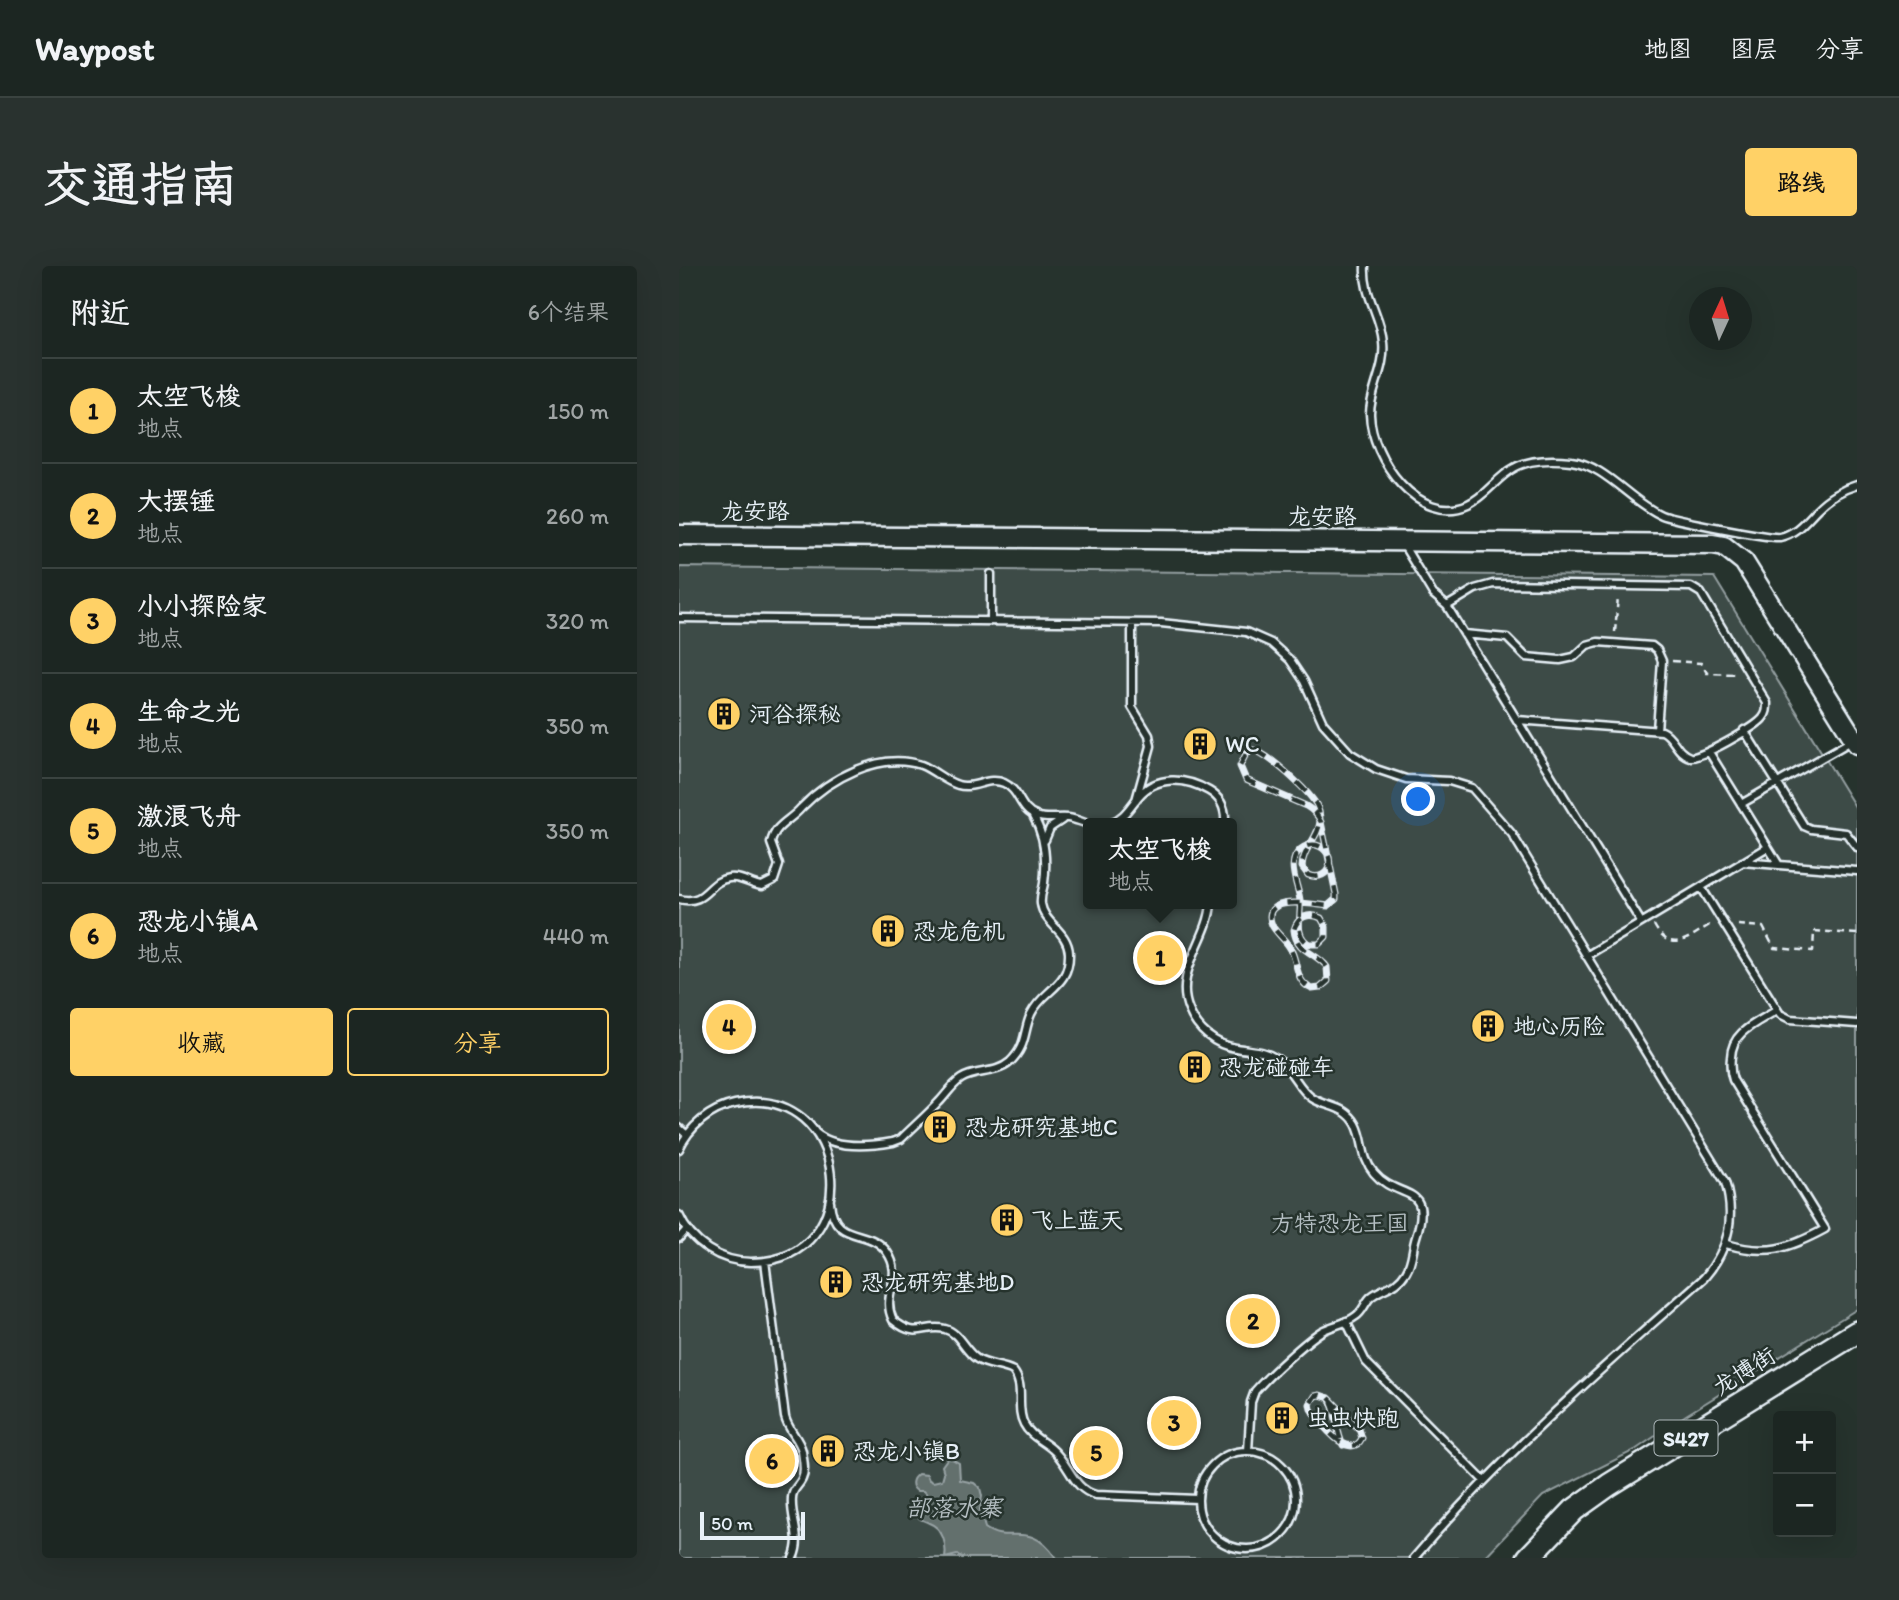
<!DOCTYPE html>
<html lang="zh">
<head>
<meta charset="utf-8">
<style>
	:root { --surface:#1c2622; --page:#29322f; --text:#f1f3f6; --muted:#a0a5a5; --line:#3a4340; --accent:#ffd166 }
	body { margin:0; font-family:Itim,"LXGW WenKai TC",sans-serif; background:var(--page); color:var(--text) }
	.controls { position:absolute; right:21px; bottom:21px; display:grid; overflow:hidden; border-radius:7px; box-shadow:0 7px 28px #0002 }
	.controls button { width:63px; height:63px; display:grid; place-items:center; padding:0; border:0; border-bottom:2px solid var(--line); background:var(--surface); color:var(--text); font:35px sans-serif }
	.compass { position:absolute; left:1010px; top:21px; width:63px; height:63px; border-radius:50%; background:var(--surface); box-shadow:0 7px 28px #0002; rotate:4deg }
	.scale { position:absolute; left:21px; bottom:18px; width:105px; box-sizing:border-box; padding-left:7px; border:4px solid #e8f1f8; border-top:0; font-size:19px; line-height:24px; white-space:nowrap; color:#e8f1f8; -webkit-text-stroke:5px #26332d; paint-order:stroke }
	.you { position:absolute; left:740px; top:534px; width:24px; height:24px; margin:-18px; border:5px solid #fff; border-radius:50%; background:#1a73e8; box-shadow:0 0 0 10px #1a73e833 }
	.badge { display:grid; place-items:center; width:46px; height:46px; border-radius:50%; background:var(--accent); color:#111; font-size:23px; font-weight:700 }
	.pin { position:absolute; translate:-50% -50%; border:4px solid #fff; box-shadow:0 2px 7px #0006 }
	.popup { position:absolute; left:404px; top:552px; width:154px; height:91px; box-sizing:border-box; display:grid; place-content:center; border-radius:7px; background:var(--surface); filter:drop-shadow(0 2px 5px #0005); font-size:23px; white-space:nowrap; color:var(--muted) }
	.popup b { font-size:26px; color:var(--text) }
	.popup::after { content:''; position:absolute; left:50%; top:100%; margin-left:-14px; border:14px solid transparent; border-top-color:var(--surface) }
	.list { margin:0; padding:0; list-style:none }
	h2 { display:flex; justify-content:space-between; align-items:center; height:91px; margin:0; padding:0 28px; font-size:30px }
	h2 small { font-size:23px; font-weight:400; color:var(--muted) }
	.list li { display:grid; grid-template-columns:46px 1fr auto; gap:21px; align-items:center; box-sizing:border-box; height:105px; padding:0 28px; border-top:2px solid var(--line) }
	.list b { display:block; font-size:26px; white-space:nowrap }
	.list p { margin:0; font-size:23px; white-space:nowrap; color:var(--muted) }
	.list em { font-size:23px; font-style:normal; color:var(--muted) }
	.actions { display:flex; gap:14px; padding:21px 28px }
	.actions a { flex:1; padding:16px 0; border:2px solid var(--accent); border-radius:7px; text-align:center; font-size:24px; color:var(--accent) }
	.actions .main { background:var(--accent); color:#111 }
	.map { position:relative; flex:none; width:1178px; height:1292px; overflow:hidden; border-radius:7px }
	header { display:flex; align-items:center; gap:42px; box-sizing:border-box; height:98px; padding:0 35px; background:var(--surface); border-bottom:2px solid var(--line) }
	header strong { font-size:33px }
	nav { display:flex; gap:38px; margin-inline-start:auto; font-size:24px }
	.intro { display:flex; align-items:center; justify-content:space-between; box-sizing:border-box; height:168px; padding:0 42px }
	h1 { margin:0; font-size:49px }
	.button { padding:18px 32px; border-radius:7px; background:var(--accent); color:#111; font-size:24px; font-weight:700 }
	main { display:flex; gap:42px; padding:0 42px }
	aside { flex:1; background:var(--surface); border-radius:7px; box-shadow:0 7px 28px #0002 }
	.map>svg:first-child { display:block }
	.green { fill:#3e4b47; stroke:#939ea0; stroke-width:2; fill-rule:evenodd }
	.water { fill:#636f6d; stroke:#98a3a5; stroke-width:2 }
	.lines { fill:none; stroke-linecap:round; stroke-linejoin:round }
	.lane-casing { stroke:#e8f1f8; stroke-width:11 }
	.secondary-casing { stroke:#e8f1f8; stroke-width:23 }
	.primary-casing { stroke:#e8f1f8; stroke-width:26 }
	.path { stroke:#e8f1f8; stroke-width:2.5; stroke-dasharray:7 5; stroke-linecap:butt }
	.lane { stroke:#26332d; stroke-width:6 }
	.secondary { stroke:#26332d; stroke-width:18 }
	.primary { stroke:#26332d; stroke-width:21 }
	.rail-casing { stroke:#e8f1f8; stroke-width:7 }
	.rail { stroke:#26332d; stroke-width:4.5; stroke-dasharray:13; stroke-linecap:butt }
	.labels { text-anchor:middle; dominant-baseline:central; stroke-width:5; stroke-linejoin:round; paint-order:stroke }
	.shield { fill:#26332d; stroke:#aeb8bb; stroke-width:2 }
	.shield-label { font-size:21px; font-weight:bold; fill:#e8f1f8 }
	.street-label { font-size:23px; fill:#e8f1f8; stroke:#26332d }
	.poi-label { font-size:23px; fill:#e8f1f8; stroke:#26332d; text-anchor:start }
	.park-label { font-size:23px; fill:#b5bfc3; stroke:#26332d }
	.water-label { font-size:24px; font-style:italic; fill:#b3bdc0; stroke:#26332d }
</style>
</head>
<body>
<header>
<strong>Waypost</strong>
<nav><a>地图</a><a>图层</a><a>分享</a></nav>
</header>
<div class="intro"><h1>交通指南</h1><a class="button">路线</a></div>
<main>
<aside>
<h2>附近<small>6个结果</small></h2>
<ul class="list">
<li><span class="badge">1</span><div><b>太空飞梭</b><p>地点</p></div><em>150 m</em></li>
<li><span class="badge">2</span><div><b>大摆锤</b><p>地点</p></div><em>260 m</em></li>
<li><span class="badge">3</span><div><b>小小探险家</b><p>地点</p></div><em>320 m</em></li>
<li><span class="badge">4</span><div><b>生命之光</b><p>地点</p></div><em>350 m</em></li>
<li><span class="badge">5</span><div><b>激浪飞舟</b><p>地点</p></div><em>350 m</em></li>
<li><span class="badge">6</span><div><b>恐龙小镇A</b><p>地点</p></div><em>440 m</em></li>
</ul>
<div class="actions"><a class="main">收藏</a><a>分享</a></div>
</aside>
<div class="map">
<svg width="1178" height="1292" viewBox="0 0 1178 1292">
	<rect width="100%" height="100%" fill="#26332d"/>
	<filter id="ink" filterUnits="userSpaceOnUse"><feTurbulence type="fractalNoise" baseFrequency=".0143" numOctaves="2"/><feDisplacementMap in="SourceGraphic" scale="14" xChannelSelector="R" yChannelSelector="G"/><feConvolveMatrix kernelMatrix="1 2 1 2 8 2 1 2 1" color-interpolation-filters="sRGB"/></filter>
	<g filter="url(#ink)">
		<path class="green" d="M0 301 1035 311 1178 544V1043L1007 1149 956 1184 864 1230 805 1292H0ZM409 557H553V638H409Z"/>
		<path class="water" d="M268 1193H273L280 1197 281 1214 295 1217 301 1222 303 1230 301 1244 306 1262C330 1280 350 1252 377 1292H287L278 1289 266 1292C268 1279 264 1262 250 1257 246 1255 242 1254 240 1252L239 1246 248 1239 249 1230 244 1225H238C231 1220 232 1213 239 1208L248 1209 250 1214 254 1216 263 1214 265 1207 263 1200Z"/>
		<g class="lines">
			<g class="lane-casing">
				<path id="lane" d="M686 0C684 30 702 49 704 76 707 102 691 124 691 148 692 192 740 260 789 238 807 230 818 211 835 202 851 193 874 193 892 195 926 199 951 235 982 249 991 253 1094 273 1101 271 1118 267 1126 255 1138 243 1148 232 1164 223 1178 219
					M725 280 754 328 768 340 962 656
					M768 340 796 323 814 318 1012 321 1022 327 1088 437C1088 443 1088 447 1084 452 1077 461 1021 493 1011 491 997 487 995 470 983 465L838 454
					M0 352 482 357 567 366 592 377 611 394 625 415 644 457 671 487 697 503 727 513 770 515 793 522 833 568 1046 916C1057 952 1050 983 1025 1012 924 1101 822 1190 735 1292
					M312 355V308
					M453 357V441L470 469 472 480 457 534
					M785 368 828 372 847 391 881 394 895 391 908 379 919 376 973 380 978 384 983 395 978 464
					M1065 464 1125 560 1132 563 1167 567 1178 581
					M1030 486 1100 599 1178 605
					M1062 538 1174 474
					M431 557C445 552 450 542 459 531 477 509 507 511 530 525 542 532 547 543 546 557
					M366 574 371 562 383 554
					M1063 596 1100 599
					M1022 621 1101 748 1111 753 1178 758
					M0 633C28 640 28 615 50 612 62 610 72 619 83 620L95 614 100 599 92 577C96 558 111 555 122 542 150 513 200 485 242 499 255 504 265 515 279 519 295 524 309 510 325 517 341 524 340 544 357 550 367 554 378 551 389 552 396 553 403 556 409 558
					M532 638C529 675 494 706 510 744 518 764 536 779 557 782 572 785 585 784 598 793 614 803 618 822 633 832 649 842 666 839 677 858 686 875 681 890 695 907 718 935 755 916 737 971 733 983 734 995 727 1006 717 1022 706 1020 693 1030 686 1035 685 1045 677 1050 667 1058 654 1059 643 1065 627 1075 589 1110 576 1125L572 1136 569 1185
					M907 690 1089 581
					M0 862 8 869
					M137 867C156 883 191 880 214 876L222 873C234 861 248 849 260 836 267 829 273 819 282 813 297 803 316 809 331 796 348 780 344 766 352 748 364 723 391 721 390 687 389 665 365 658 362 638 361 630 364 624 365 617 368 594 366 570 354 550
					M0 883C10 861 31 843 56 838 171 814 191 996 72 996 41 996 12 977 0 949
					M151 936C155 980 190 960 208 986 226 1012 201 1028 214 1054 239 1075 246 1057 266 1063 281 1067 285 1085 298 1093 309 1100 323 1099 334 1105 347 1121 336 1141 345 1158 351 1170 363 1174 373 1183 390 1197 394 1224 417 1229L518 1233
					M0 972 8 963
					M1047 978C1088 990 1109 983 1146 963L1054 814C1051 806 1051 800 1052 791 1053 765 1078 757 1098 744
					M86 995 106 1151C109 1164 120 1172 123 1185 124 1194 127 1205 123 1213 120 1220 113 1223 113 1232 111 1253 124 1271 114 1292
					M667 1055 687 1096 805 1215
					M519 1234a49 49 0 1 1 98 0a49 49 0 1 1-98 0Z"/>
			</g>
			<g class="secondary-casing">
				<path id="secondary" d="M0 269 1034 278 1045 280 1065 296 1178 478"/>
			</g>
			<g class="primary-casing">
				<path id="primary" d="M849 1292 895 1244 930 1219 1178 1066"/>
			</g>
			<path class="path" d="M936 366 939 331
				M993 395 1022 397 1028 407 1058 408
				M975 659C992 690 1010 671 1032 658
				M1059 659 1084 661 1095 682 1134 685 1135 665 1178 668"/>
			<use href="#lane" class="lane"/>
			<use href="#secondary" class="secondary"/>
			<use href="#primary" class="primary"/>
			<g class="rail-casing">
				<path id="rail" d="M567 488 561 500 567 514 627 540C634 544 638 548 642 556L657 628V633L649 640C635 639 580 627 593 659 598 669 609 675 613 686 619 700 617 716 633 723L641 722 649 715 648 701C637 686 617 686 615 664 618 651 630 646 642 652L647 661V671L640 678H630C614 668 623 650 621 634 619 618 606 596 622 583 626 580 632 578 637 579 659 585 653 618 629 609L623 601C623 583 640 572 641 555 641 549 640 543 637 538 629 525 589 487 574 484L567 488
					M650 1132 680 1163 683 1172C671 1197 640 1156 632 1143L631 1138 636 1130 641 1129 650 1132C659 1146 656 1164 664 1179"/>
			</g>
			<use href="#rail" class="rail"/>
		</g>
	</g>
	<defs>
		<g id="building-disc" transform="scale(1.75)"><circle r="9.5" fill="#ffd166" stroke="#26332d"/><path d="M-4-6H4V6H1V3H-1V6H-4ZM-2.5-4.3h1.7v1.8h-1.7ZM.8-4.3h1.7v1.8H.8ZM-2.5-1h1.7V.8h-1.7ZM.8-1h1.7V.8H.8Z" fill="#111"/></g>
	</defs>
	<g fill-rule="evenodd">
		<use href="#building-disc" x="45" y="448"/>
		<use href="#building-disc" x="521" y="478"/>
		<use href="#building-disc" x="209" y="665"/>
		<use href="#building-disc" x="809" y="760"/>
		<use href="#building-disc" x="516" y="801"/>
		<use href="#building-disc" x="261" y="861"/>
		<use href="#building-disc" x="328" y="954"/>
		<use href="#building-disc" x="157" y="1016"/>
		<use href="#building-disc" x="603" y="1152"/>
		<use href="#building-disc" x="149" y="1185"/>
	</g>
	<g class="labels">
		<rect class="shield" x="975.5" y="1154.5" width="63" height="35" rx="5"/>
		<g class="shield-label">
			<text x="1007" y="1172">S427</text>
		</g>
		<g class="street-label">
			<text x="76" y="245">龙安路</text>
			<text x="643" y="250">龙安路</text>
			<text transform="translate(1065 1105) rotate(-32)">龙博街</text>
		</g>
		<g class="poi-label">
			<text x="70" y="448">河谷探秘</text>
			<text x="546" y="478">WC</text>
			<text x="234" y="665">恐龙危机</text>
			<text x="834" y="760">地心历险</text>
			<text x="540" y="801">恐龙碰碰车</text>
			<text x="286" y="861">恐龙研究基地C</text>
			<text x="352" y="954">飞上蓝天</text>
			<text x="182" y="1016">恐龙研究基地D</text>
			<text x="628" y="1152">虫虫快跑</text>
			<text x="174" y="1185">恐龙小镇B</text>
		</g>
		<g class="park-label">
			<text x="661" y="957">方特恐龙王国</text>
		</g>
		<g class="water-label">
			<text x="275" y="1241">部落水寨</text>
		</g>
	</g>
</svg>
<div class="controls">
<button>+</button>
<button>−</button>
</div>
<svg class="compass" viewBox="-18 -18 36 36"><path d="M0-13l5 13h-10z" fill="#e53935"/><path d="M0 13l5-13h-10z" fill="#a0a5a5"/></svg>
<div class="scale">50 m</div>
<div class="you"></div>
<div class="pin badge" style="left:481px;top:692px">1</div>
<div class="popup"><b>太空飞梭</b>地点</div>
<div class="pin badge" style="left:574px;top:1055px">2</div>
<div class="pin badge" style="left:495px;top:1157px">3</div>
<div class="pin badge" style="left:50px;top:761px">4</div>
<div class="pin badge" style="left:417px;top:1187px">5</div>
<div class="pin badge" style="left:93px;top:1195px">6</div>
</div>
</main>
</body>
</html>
